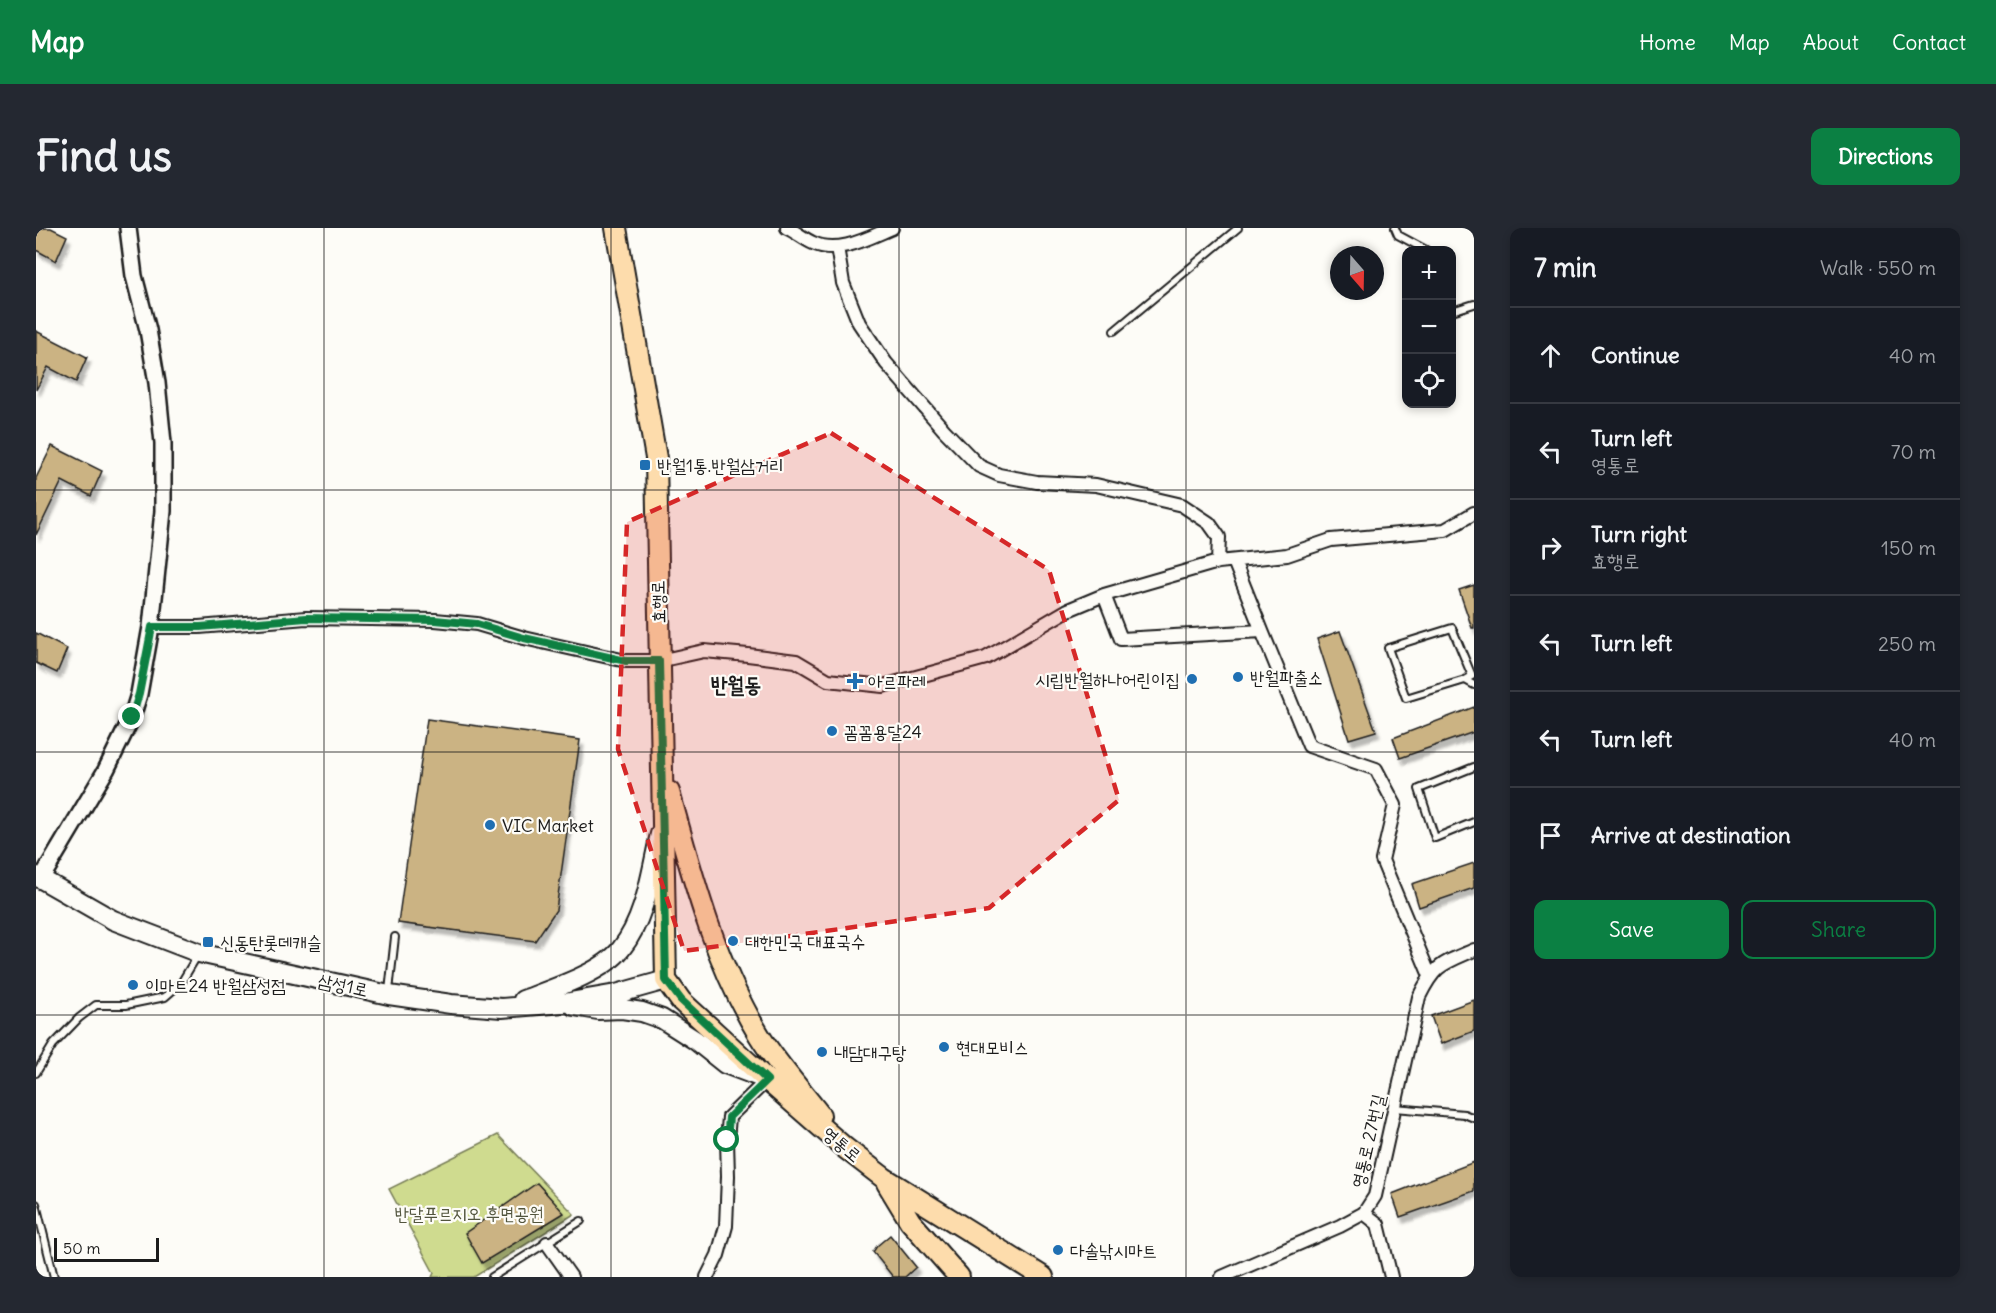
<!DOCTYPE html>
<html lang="en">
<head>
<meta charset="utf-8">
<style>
	:root { --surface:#171b24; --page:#242831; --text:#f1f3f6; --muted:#9ea1a6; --line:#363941; --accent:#0b8043 }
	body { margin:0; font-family:Delius,"Poor Story",sans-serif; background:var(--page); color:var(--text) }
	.controls { position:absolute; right:18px; top:18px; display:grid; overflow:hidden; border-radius:12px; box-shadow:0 3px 9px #0003 }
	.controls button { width:54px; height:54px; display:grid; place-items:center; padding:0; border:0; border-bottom:2px solid var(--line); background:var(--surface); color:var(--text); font:30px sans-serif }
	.compass { position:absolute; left:1294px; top:18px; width:54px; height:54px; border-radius:50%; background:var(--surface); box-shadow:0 3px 9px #0003; rotate:160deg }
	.scale { position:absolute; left:18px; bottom:15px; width:105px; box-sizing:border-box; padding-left:6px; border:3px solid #1c1c1c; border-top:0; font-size:16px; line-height:21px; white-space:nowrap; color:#1c1c1c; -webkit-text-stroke:4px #fdfcf7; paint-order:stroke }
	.stop { position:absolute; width:18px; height:18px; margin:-14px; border:4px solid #0b8043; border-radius:50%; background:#fff }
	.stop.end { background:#0b8043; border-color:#fff; box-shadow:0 2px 6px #0008 }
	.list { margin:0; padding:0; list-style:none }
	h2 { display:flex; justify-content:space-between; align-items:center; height:78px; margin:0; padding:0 24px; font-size:26px }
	h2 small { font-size:20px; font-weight:400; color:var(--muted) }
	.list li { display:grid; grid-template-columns:39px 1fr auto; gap:18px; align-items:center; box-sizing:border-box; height:96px; padding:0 24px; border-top:2px solid var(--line) }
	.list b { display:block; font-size:22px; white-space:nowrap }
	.list p { margin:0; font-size:20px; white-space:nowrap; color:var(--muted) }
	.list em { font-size:20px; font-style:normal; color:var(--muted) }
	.actions { display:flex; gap:12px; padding:18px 24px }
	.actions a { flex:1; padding:14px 0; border:2px solid var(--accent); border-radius:12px; text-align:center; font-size:21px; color:var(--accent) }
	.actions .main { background:var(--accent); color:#fff }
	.icon { flex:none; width:33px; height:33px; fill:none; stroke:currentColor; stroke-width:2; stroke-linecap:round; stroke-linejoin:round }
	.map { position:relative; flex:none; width:1438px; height:1049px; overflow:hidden; border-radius:12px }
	header { display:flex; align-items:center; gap:36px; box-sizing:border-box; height:84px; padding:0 30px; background:var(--accent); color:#fff }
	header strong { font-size:28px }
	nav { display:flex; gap:33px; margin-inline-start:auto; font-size:21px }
	.intro { display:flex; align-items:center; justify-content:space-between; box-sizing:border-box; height:144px; padding:0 36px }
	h1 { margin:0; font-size:42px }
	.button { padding:15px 27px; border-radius:12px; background:var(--accent); color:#fff; font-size:21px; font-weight:700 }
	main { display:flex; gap:36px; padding:0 36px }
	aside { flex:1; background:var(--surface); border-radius:12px; box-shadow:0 3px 9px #0003 }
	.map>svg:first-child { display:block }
	.green { fill:#cfdb8f; stroke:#767c56; stroke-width:1.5 }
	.building { fill:#cbb383; stroke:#1c1c1c; stroke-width:1.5; filter:url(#shadow) }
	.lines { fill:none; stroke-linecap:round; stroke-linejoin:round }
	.service-casing { stroke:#1c1c1c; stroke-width:10 }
	.minor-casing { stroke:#1c1c1c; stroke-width:16 }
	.tertiary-casing { stroke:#1c1c1c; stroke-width:20 }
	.secondary-casing { stroke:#1c1c1c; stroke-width:22 }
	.primary-casing { stroke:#1c1c1c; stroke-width:24 }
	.service { stroke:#fdfcf7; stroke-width:6 }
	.minor { stroke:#fdfcf7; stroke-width:12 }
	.tertiary { stroke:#fdfcf7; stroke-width:15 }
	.secondary { stroke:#fdfcf7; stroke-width:18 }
	.primary { stroke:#fddcac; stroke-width:20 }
	.route { stroke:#0b8043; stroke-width:8 }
	.marked { fill:#d62828; fill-opacity:0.2; stroke:#d62828; stroke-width:4.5; stroke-dasharray:12 8; stroke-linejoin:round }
	.grid { fill:none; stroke:#1c1c1c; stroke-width:1.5; stroke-opacity:0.55 }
	.poi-dot { fill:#1f6fb2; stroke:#fdfcf7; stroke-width:2 }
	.labels { text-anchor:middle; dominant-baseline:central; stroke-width:4.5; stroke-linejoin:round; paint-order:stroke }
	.poi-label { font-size:18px; fill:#1c1c1c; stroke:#fdfcf7; text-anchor:start }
	.street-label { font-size:18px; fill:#1c1c1c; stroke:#fdfcf7 }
	.park-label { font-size:18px; fill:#52553e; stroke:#fdfcf7 }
	.quarter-label { font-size:21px; font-weight:bold; fill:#1c1c1c; stroke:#fdfcf7 }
</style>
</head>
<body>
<header>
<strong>Map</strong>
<nav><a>Home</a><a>Map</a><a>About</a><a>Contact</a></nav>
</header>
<div class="intro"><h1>Find us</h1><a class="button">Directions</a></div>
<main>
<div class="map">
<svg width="1438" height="1049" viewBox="0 0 1438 1049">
	<defs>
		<filter id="shadow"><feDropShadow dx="3.5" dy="6" stdDeviation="1.5" flood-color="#0004"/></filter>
	</defs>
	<rect width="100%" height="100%" fill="#fdfcf7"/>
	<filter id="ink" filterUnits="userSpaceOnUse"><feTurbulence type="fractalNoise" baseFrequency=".0167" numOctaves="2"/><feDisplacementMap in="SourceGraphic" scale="12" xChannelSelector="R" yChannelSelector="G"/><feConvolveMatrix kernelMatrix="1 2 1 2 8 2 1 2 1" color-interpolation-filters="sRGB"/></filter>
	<g filter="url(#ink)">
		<path class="green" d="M462 907 538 986 438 1049H396L398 1045 353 961Z"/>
		<path class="building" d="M0 0H15L31 8 20 33 0 22Z
			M0 103 51 129 40 154 12 139 0 162Z
			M16 218 66 243 55 268 26 253 0 307V250Z
			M1438 357V400H1436L1423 362Z
			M1304 403 1340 503 1313 511 1281 411Z
			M0 405 31 421 21 445 0 435Z
			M1438 479V504L1364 530 1357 510Z
			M391 491 544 512 520 682 499 713 362 695Z
			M1438 635V660L1383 679 1376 656Z
			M1438 772V803L1405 816 1395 788Z
			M1438 934V963L1364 989 1356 966Z
			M501 955 528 985 446 1035 429 1005Z
			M854 1007 880 1039 869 1049H857L837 1024 841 1018Z"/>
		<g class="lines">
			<g class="service-casing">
				<path id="service" d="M1359 0 1362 7 1390 22
					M1416 83 1438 76
					M1078 103 1202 0
					M1429 452 1436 448 1416 400 1352 420 1370 470 1429 452 1438 457
					M1438 539 1383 561 1399 610 1438 594
					M353 763 359 709
					M0 845 17 817 43 790 60 777H90L129 769 145 755 161 728
					M1359 880 1428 886 1438 890
					M0 976 18 1049
					M456 1049 545 993"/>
			</g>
			<g class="minor-casing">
				<path id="minor" d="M751 0C760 4 768 11 777 15 802 27 832 10 856 0
					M801 19 807 55 823 95 850 135 908 202 943 238 963 247 1001 254 1060 257 1146 277 1173 295 1183 309 1182 334
					M1198 333 1226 403
					M1068 367 1085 411 1226 403 1273 518 1340 541 1359 577 1346 632 1394 748
					M115 399H163L270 390 399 392 441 396 488 410 590 433H623L668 423 712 427 760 433 792 452 847 458 950 430 1032 382 1068 367 1182 334 1251 327 1295 312 1409 302 1438 285
					M1328 985 1342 996 1355 1049
					M511 1015 535 1049
					M671 1049 682 1027 690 998 692 948 691 912 693 889 731 852
					M1186 1049 1304 998 1328 985 1339 968 1383 769C1399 736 1406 736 1438 722"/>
			</g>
			<g class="tertiary-casing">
				<path id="tertiary" d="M5 651 70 542 96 489 103 466 115 399 127 283V215L121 155 112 102 98 48 92 0"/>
			</g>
			<g class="secondary-casing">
				<path id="secondary" d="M0 648 77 692 163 725 353 767 415 776 466 780 528 775 580 766 630 752
					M487 772C516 761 566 745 585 721 610 690 615 644 624 606
					M538 778 562 782 586 781 606 784 626 791 659 812 689 836 729 851"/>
			</g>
			<g class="primary-casing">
				<path id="primary" d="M580 0 620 230 630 752 645 773 731 852 809 920 848 950 1007 1049
					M633 564C656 647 678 733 723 807 740 835 764 861 784 887
					M851 955 874 993 923 1049"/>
			</g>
			<use href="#service" class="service"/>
			<use href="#minor" class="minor"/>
			<use href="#tertiary" class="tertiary"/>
			<use href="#secondary" class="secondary"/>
			<use href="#primary" class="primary"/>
		</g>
	</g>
	<g class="lines" filter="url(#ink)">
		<path class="route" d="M96 489 103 466 116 399H164L270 390 399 392 441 396 488 410 590 433H623L630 752 645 772 731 852 693 889 691 912"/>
	</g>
	<path class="marked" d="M795 205 1013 342 1083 572 953 680 648 723 582 521 591 294Z"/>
	<path class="grid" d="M288 0V1049M575 0V1049M863 0V1049M1150 0V1049M0 262H1438M0 524H1438M0 787H1438"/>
	<g class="poi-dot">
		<rect x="603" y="231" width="12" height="12" rx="3"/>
		<circle cx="1202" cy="449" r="6"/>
		<circle cx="1156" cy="451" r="6"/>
		<path d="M816 444h6v6h6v6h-6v6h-6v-6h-6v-6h6z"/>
		<circle cx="796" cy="503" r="6"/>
		<circle cx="454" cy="597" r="6"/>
		<circle cx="697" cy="713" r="6"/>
		<rect x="166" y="708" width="12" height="12" rx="3"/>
		<circle cx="97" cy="757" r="6"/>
		<circle cx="908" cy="819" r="6"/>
		<circle cx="786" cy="824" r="6"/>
		<circle cx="1022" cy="1022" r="6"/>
	</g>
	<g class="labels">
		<g class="poi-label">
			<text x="621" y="237">반월1통.반월삼거리</text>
			<text x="1214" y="449">반월파출소</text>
			<text x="1144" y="451" text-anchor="end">시립반월하나어린이집</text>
			<text x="832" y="453">아르파레</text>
			<text x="808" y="503">꼼꼼용달24</text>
			<text x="466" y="597">VIC Market</text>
			<text x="709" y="713">대한민국 대표국수</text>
			<text x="184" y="714">신동탄롯데캐슬</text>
			<text x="109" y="757">이마트24 반월삼성점</text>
			<text x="920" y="819">현대모비스</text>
			<text x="798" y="824">내담대구탕</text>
			<text x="1034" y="1022">다솔낚시마트</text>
		</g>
		<g class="street-label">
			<text transform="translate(622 374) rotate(-91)">효행로</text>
			<text transform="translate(307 757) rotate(12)">삼성1로</text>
			<text transform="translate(1332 913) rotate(-77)">영통로 27번길</text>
			<text transform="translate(806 916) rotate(40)">영통로</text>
		</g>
		<g class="park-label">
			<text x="433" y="985">반달푸르지오 후면공원</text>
		</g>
		<g class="quarter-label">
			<text x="700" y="456">반월동</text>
		</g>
	</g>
</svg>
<div class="controls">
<button>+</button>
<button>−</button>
<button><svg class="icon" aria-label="locate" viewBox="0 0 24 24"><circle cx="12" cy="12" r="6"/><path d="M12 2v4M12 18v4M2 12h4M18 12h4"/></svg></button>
</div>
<svg class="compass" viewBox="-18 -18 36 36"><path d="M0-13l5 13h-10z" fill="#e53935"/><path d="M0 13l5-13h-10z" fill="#9ea1a6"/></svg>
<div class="scale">50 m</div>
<div class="stop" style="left:691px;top:912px"></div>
<div class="stop end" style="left:96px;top:489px"></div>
</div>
<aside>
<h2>7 min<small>Walk · 550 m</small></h2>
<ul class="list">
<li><svg class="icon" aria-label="ahead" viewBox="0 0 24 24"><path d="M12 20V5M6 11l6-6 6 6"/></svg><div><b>Continue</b></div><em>40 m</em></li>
<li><svg class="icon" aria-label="left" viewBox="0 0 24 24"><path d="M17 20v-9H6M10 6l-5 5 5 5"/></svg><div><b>Turn left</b><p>영통로</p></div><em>70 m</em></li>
<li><svg class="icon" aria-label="right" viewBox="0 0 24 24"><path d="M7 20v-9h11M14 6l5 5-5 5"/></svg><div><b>Turn right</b><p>효행로</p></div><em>150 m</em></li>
<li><svg class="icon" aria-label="left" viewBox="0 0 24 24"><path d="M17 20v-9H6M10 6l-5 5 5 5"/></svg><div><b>Turn left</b></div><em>250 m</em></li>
<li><svg class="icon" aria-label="left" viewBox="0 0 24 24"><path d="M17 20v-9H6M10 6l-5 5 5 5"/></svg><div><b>Turn left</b></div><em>40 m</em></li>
<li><svg class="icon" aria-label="arrive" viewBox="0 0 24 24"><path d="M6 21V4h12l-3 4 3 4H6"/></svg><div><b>Arrive at destination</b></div></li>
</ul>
<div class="actions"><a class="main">Save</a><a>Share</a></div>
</aside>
</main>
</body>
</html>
